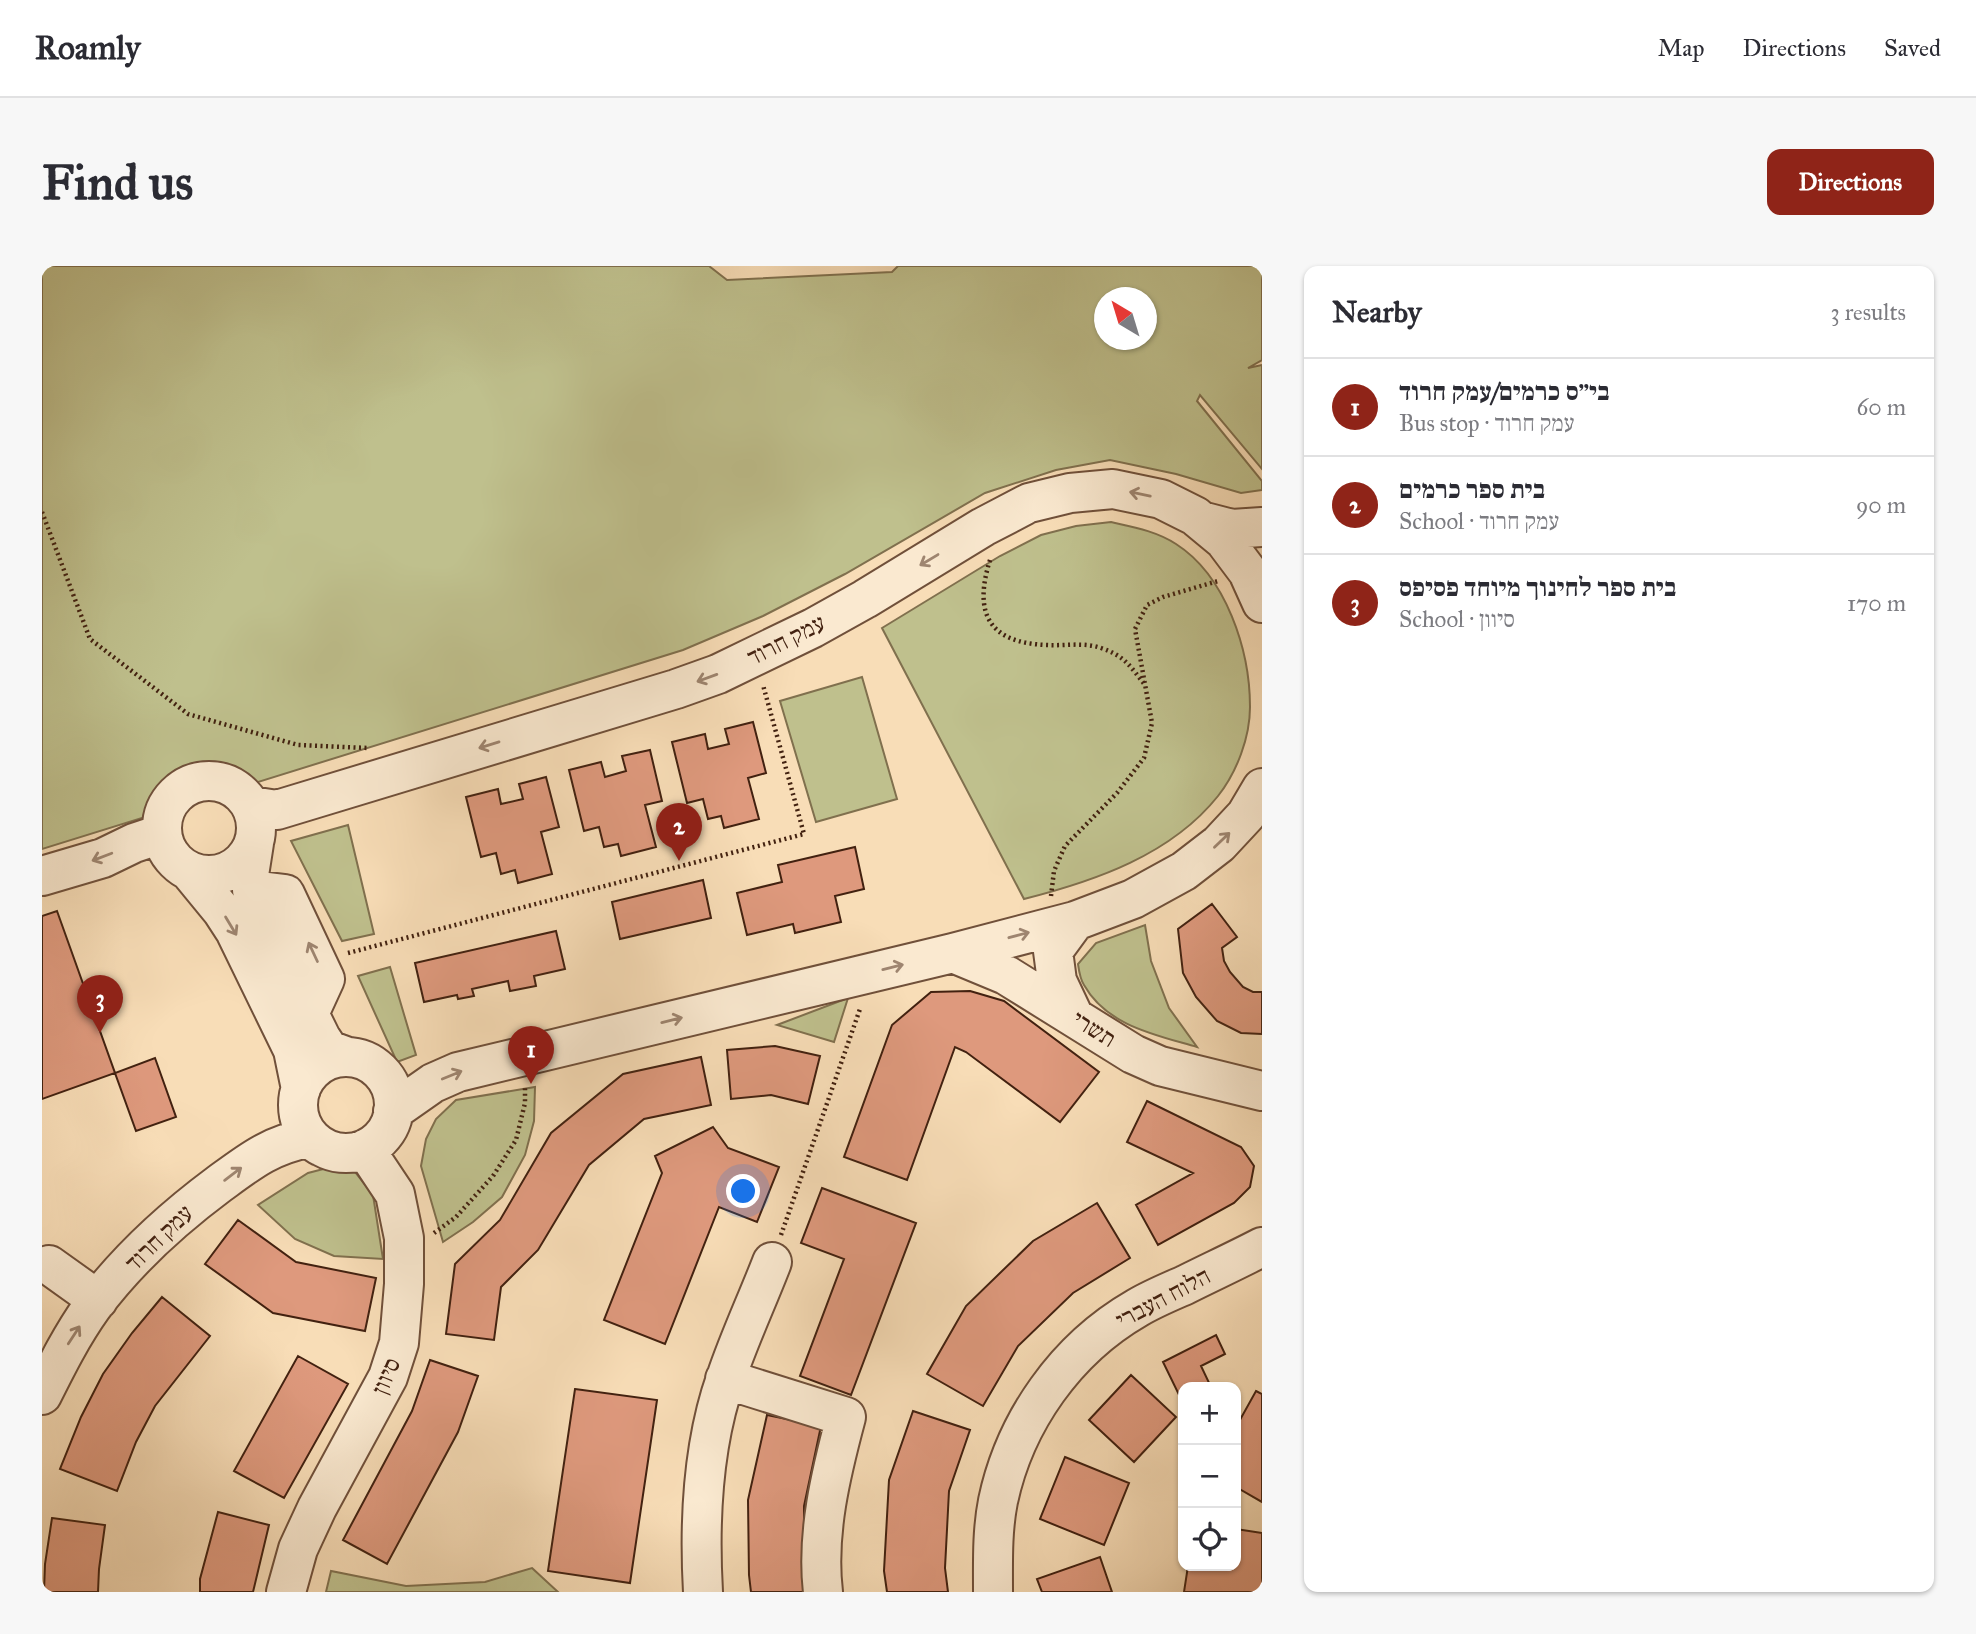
<!DOCTYPE html>
<html lang="en">
<head>
<meta charset="utf-8">
<style>
	:root { --surface:#fff; --page:#f7f7f7; --text:#2b2b33; --muted:#7c7c81; --line:#e1e1e2; --accent:#8f2418 }
	body { margin:0; font-family:"IM FELL Great Primer","Frank Ruhl Libre",serif; background:var(--page); color:var(--text) }
	.controls { position:absolute; right:21px; bottom:21px; display:grid; overflow:hidden; border-radius:14px; box-shadow:0 2px 5px #0004 }
	.controls button { width:63px; height:63px; display:grid; place-items:center; padding:0; border:0; border-bottom:2px solid var(--line); background:var(--surface); color:var(--text); font:35px sans-serif }
	.compass { position:absolute; left:1052px; top:21px; width:63px; height:63px; border-radius:50%; background:var(--surface); box-shadow:0 2px 5px #0004; rotate:322deg }
	.you { position:absolute; left:702px; top:926px; width:24px; height:24px; margin:-18px; border:5px solid #fff; border-radius:50%; background:#1a73e8; box-shadow:0 0 0 10px #1a73e833 }
	.badge { display:grid; place-items:center; width:46px; height:46px; border-radius:50%; background:var(--accent); color:#fff; font-size:23px; font-weight:700 }
	.pin { position:absolute; translate:-50% -58px; filter:drop-shadow(0 2px 4px #0008) }
	.pin::after { content:''; position:absolute; top:37px; width:24px; height:21px; background:inherit; clip-path:polygon(0 0,100% 0,50% 100%) }
	.list { margin:0; padding:0; list-style:none }
	h2 { display:flex; justify-content:space-between; align-items:center; height:91px; margin:0; padding:0 28px; font-size:30px }
	h2 small { font-size:23px; font-weight:400; color:var(--muted) }
	.list li { display:grid; grid-template-columns:46px 1fr auto; gap:21px; align-items:center; box-sizing:border-box; height:98px; padding:0 28px; border-top:2px solid var(--line) }
	.list b { display:block; font-size:26px; white-space:nowrap }
	.list p { margin:0; font-size:23px; white-space:nowrap; color:var(--muted) }
	.list em { font-size:23px; font-style:normal; color:var(--muted) }
	.icon { flex:none; width:38px; height:38px; fill:none; stroke:currentColor; stroke-width:2; stroke-linecap:round; stroke-linejoin:round }
	.map { position:relative; flex:none; width:1220px; height:1326px; overflow:hidden; border-radius:14px }
	header { display:flex; align-items:center; gap:42px; box-sizing:border-box; height:98px; padding:0 35px; background:var(--surface); border-bottom:2px solid var(--line) }
	header strong { font-size:33px }
	nav { display:flex; gap:38px; margin-inline-start:auto; font-size:24px }
	.intro { display:flex; align-items:center; justify-content:space-between; box-sizing:border-box; height:168px; padding:0 42px }
	h1 { margin:0; font-size:49px }
	.button { padding:18px 32px; border-radius:14px; background:var(--accent); color:#fff; font-size:24px; font-weight:700 }
	main { display:flex; gap:42px; padding:0 42px }
	aside { flex:1; background:var(--surface); border-radius:14px; box-shadow:0 2px 5px #0004 }
	.map>svg:first-child { display:block }
	.green { fill:#bfc08d; stroke:#80704e; stroke-width:2; fill-rule:evenodd }
	.building { fill:#de997d; stroke:#422110; stroke-width:2 }
	.lines { fill:none; stroke-linecap:round; stroke-linejoin:round }
	.minor-casing { stroke:#70503a; stroke-width:42 }
	.path { stroke:#422110; stroke-width:4.5; stroke-dasharray:2 3.5; stroke-linecap:butt }
	.minor { stroke:#fae9d0; stroke-width:38 }
	.oneway { stroke:#9e8570 }
	.labels { text-anchor:middle; dominant-baseline:central; stroke-width:5; stroke-linejoin:round; paint-order:stroke }
	.street-label { font-size:24px; fill:#422110; stroke:#fae9d0 }
</style>
</head>
<body>
<header>
<strong>Roamly</strong>
<nav><a>Map</a><a>Directions</a><a>Saved</a></nav>
</header>
<div class="intro"><h1>Find us</h1><a class="button">Directions</a></div>
<main>
<div class="map">
<svg width="1220" height="1326" viewBox="0 0 1220 1326">
	<rect width="100%" height="100%" fill="#f8ddb7"/>
	<filter id="stains"><feTurbulence type="fractalNoise" baseFrequency=".00286" numOctaves="4"/><feColorMatrix values="0 0 0 0 .2 0 0 0 0 .09 0 0 0 0 .02 0 0 0 .5 -.17"/></filter>
	<radialGradient id="worn" r=".72"><stop offset=".6" stop-color="#630" stop-opacity="0"/><stop offset="1" stop-color="#630" stop-opacity=".3"/></radialGradient>
	<path class="green" d="M0 0H667L685 14 850 6 856 0H1220V94L1206 102 1220 99V203L1158 129 1155 135 1220 215V224L1199 227 1134 208 1068 194 1014 204 943 227 803 308 721 350 641 384 0 583ZM1062 32H1104V74H1062Z
		M1069 256C1091 261 1114 265 1134 278 1184 310 1208 384 1208 441 1208 471 1195 506 1176 530 1129 589 1053 615 982 633L840 362 958 290 999 269 1034 260Z
		M820 411 855 533 774 556 738 435Z
		M306 559 332 668 300 675 249 575Z
		M1103 659 1109 695 1127 742 1155 781C1114 769 1065 760 1042 719 1038 713 1037 705 1036 698L1054 677Z
		M348 701 374 789 355 796 316 710Z
		M806 732 792 776 735 759Z
		M493 821 492 855 483 889 460 931 431 956 401 976 379 900 384 873 394 853 414 834Z
		M289 901 313 906 331 929 341 993 292 990 253 973 216 939 266 907Z
		M490 1302 516 1326H284L289 1305 364 1320 443 1316Z"/>
	<path class="building" d="M711 456 724 507 706 512 717 553 682 562 679 550 666 553 661 533 645 537 630 476 663 468 666 483 687 478 683 463Z
		M608 484 620 535 603 539 614 581 579 590 576 578 562 581 557 561 542 565 527 504 559 496 563 511 584 505 580 490Z
		M504 511 517 561 499 566 510 608 476 617 473 604 459 608 454 587 439 591 424 531 456 523 459 538 481 533 477 518Z
		M813 581 822 623 793 630 799 656 753 667 751 658 705 669 695 627 740 616 736 599Z
		M661 614 669 652 578 673 570 636Z
		M1170 638 1195 671 1180 682 1182 695 1188 706 1201 721 1211 726H1220V768L1199 767 1175 755 1154 731 1141 707 1136 663Z
		M15 645 73 807 0 833V650Z
		M514 665 523 703 492 710 494 720 468 725 466 715 430 723 432 730 416 733 415 729 382 736 373 697Z
		M928 725 962 735 1057 806 1018 856 924 786 913 781 865 914 802 891 850 759 889 726Z
		M733 780 778 790 766 838 729 829 689 833 685 784Z
		M659 791 669 839 602 853 547 899 496 984 459 1021 452 1074 404 1068 413 998 458 954 509 867 581 808Z
		M113 792 134 851 94 865 73 807Z
		M1105 835 1199 881 1212 900 1208 921 1192 937 1116 979 1094 939 1151 907 1085 876Z
		M671 861 686 882 737 901 715 956 677 941 623 1078 562 1054 620 907 613 890Z
		M780 922 874 957 809 1129 758 1110 802 993 759 977Z
		M1055 937 1088 992 1031 1027 976 1080 941 1140 885 1108 924 1040 991 975Z
		M196 954 254 996 334 1012 323 1065 231 1047 163 998Z
		M120 1031 168 1070 113 1140 94 1176 75 1225 18 1203 39 1151 61 1108 90 1067Z
		M1174 1069 1183 1088 1159 1100 1169 1121H1141L1140 1135 1121 1096Z
		M256 1090 306 1118 242 1232 192 1205Z
		M388 1094 436 1110 416 1166 345 1298 301 1274 370 1145Z
		M1089 1109 1134 1151 1092 1196 1047 1154Z
		M533 1123 615 1134 588 1317 506 1305Z
		M1214 1125 1220 1128V1236L1194 1221V1161Z
		M871 1145 928 1164 907 1225 903 1302 906 1326H845L842 1305 847 1214Z
		M725 1149 779 1160 762 1240V1305L765 1326H709L707 1309 706 1234Z
		M1023 1191 1087 1217 1062 1279 998 1253Z
		M176 1246 227 1259 211 1326H158V1313Z
		M10 1252 63 1259 57 1303 56 1326H2L3 1298Z
		M1194 1263 1220 1267V1326H1142L1146 1300H1194Z
		M1058 1291 1070 1326H1000L995 1313Z"/>
	<g class="lines">
		<g class="minor-casing">
			<path id="minor" d="M1159 255 1190 263 1220 261
				M120 562a47 47 0 1 1 94 0a47 47 0 1 1-94 0Z
				M209 540 235 544 634 423 676 408 771 362 823 333 941 261 987 237 1028 227 1071 223 1119 233 1153 250 1182 274 1206 306 1220 337
				M212 577 207 609 219 650 279 772 287 784 306 791
				M148 606 180 645 193 665 251 784 259 823
				M0 610 61 592 92 577 119 568
				M210 624 243 628 283 713 267 748
				M911 687 964 709 1091 788 1118 800 1220 825
				M1032 751 1015 715 1011 685 1033 655
				M256 839a48 48 0 1 1 96 0a48 48 0 1 1-96 0Z
				M351 845 391 817 416 806 911 687 1033 655 1091 633 1142 605 1177 578 1204 549 1220 522
				M7 999 56 1034
				M683 1113 804 1151C789 1207 774 1268 781 1326
				M0 1129C15 1099 30 1069 50 1041 85 994 130 953 177 918 207 896 228 879 266 872L278 880
				M244 1326 256 1283 275 1242 346 1111 357 1077 362 1018V972L353 928 323 883
				M661 1326C657 1255 660 1180 684 1112 697 1073 715 1035 730 996
				M951 1326C951 1296 950 1265 956 1235 973 1155 1024 1083 1095 1042 1110 1033 1127 1026 1143 1019 1169 1006 1195 994 1220 981"/>
		</g>
		<path class="path" d="M0 246 48 373 146 448 256 479 326 482
			M948 294C931 348 947 377 1005 379 1023 380 1042 376 1059 382 1083 390 1088 400 1103 419
			M1009 630 1012 605 1023 580 1075 527 1102 492 1110 457 1093 363 1105 339 1121 331 1176 315
			M306 687 762 568 721 419
			M392 967 414 951 451 910 474 874 483 837V820
			M739 969 818 743"/>
		<use href="#minor" class="minor"/>
	</g>
	<defs><path id="oneway-shaft" d="M-6 0H5M1.5-3L5.5 0L1.5 3" fill="none" stroke-width="1.6" stroke-linecap="round" stroke-linejoin="round" transform="scale(1.75)"/></defs>
	<g class="oneway">
		<use href="#oneway-shaft" transform="translate(1098 228) rotate(-168)"/>
		<use href="#oneway-shaft" transform="translate(887 294) rotate(149)"/>
		<use href="#oneway-shaft" transform="translate(665 412) rotate(160)"/>
		<use href="#oneway-shaft" transform="translate(447 479) rotate(163)"/>
		<use href="#oneway-shaft" transform="translate(1180 574) rotate(-44)"/>
		<use href="#oneway-shaft" transform="translate(60 591) rotate(159)"/>
		<use href="#oneway-shaft" transform="translate(189 660) rotate(59)"/>
		<use href="#oneway-shaft" transform="translate(977 669) rotate(-15)"/>
		<use href="#oneway-shaft" transform="translate(271 686) rotate(-115)"/>
		<use href="#oneway-shaft" transform="translate(851 701) rotate(-14)"/>
		<use href="#oneway-shaft" transform="translate(630 754) rotate(-14)"/>
		<use href="#oneway-shaft" transform="translate(410 809) rotate(-22)"/>
		<use href="#oneway-shaft" transform="translate(191 908) rotate(-37)"/>
		<use href="#oneway-shaft" transform="translate(32 1069) rotate(-57)"/>
	</g>
	<g class="labels">
		<g class="street-label">
			<text transform="translate(744 374) rotate(-27)">עמק חרוד</text>
			<text transform="translate(1052 763) rotate(32)">תשרי</text>
			<text transform="translate(117 972) rotate(-44)">עמק חרוד</text>
			<text transform="translate(1121 1032) rotate(-28)">הלוח העברי</text>
			<text transform="translate(344 1110) rotate(-67)">סיוון</text>
		</g>
	</g>
	<rect width="100%" height="100%" filter="url(#stains)"/>
	<rect width="100%" height="100%" fill="url(#worn)"/>
</svg>
<div class="controls">
<button>+</button>
<button>−</button>
<button><svg class="icon" aria-label="locate" viewBox="0 0 24 24"><circle cx="12" cy="12" r="6"/><path d="M12 2v4M12 18v4M2 12h4M18 12h4"/></svg></button>
</div>
<svg class="compass" viewBox="-18 -18 36 36"><path d="M0-13l5 13h-10z" fill="#e53935"/><path d="M0 13l5-13h-10z" fill="#7c7c81"/></svg>
<div class="you"></div>
<div class="pin badge" style="left:489px;top:818px">1</div>
<div class="pin badge" style="left:637px;top:595px">2</div>
<div class="pin badge" style="left:58px;top:767px">3</div>
</div>
<aside>
<h2>Nearby<small>3 results</small></h2>
<ul class="list">
<li><span class="badge">1</span><div><b>בי״ס כרמים/עמק חרוד</b><p>Bus stop · עמק חרוד</p></div><em>60 m</em></li>
<li><span class="badge">2</span><div><b>בית ספר כרמים</b><p>School · עמק חרוד</p></div><em>90 m</em></li>
<li><span class="badge">3</span><div><b>בית ספר לחינוך מיוחד פסיפס</b><p>School · סיוון</p></div><em>170 m</em></li>
</ul>
</aside>
</main>
</body>
</html>
